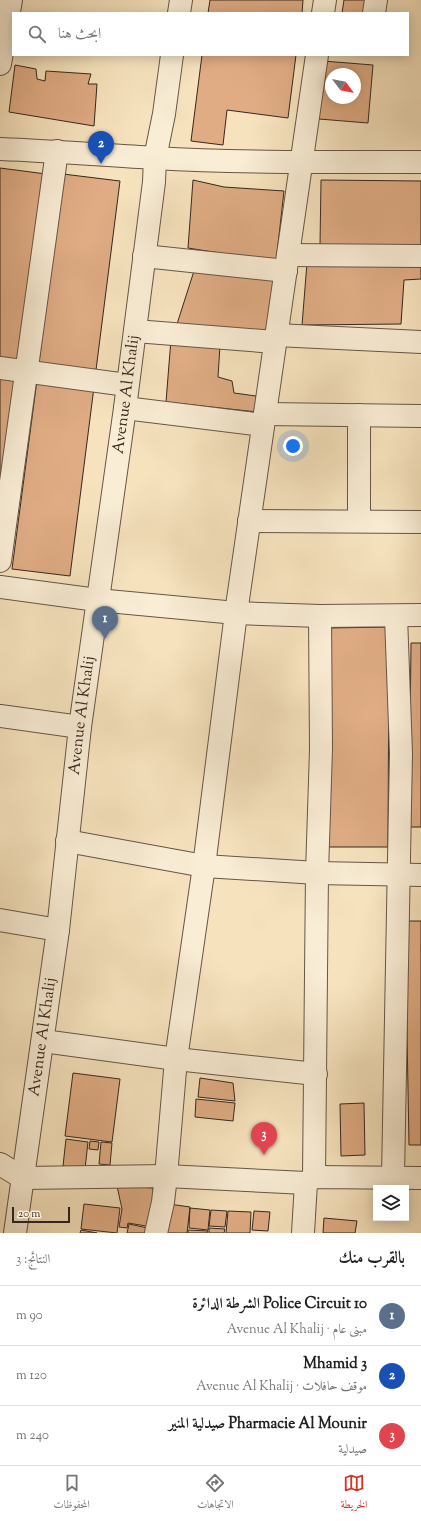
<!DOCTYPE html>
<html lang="ar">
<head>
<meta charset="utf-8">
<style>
	:root { --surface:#fff; --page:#f6f6f6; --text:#202124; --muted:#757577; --line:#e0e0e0; --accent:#d93025 }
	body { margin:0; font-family:"Sorts Mill Goudy",Amiri,serif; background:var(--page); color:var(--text); direction:rtl }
	.controls { position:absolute; right:12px; bottom:12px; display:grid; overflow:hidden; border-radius:0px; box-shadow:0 2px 10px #0003 }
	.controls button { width:36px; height:36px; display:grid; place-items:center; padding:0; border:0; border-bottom:1px solid var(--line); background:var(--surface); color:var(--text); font:20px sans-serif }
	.compass { position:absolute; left:325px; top:68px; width:36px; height:36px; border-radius:50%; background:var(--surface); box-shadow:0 2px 10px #0003; rotate:122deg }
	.scale { position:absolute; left:12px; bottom:10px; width:58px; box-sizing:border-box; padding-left:4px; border:2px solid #36271e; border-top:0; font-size:11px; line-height:14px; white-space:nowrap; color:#36271e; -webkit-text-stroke:3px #f9edd5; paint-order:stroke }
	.you { position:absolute; left:293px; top:446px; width:14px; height:14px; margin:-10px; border:3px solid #fff; border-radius:50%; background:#1a73e8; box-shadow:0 0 0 6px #1a73e833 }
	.badge { display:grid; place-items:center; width:26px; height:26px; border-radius:50%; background:var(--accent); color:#fff; font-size:13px; font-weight:700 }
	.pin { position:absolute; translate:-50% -33px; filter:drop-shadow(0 1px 2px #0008) }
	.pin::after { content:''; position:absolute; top:21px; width:14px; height:12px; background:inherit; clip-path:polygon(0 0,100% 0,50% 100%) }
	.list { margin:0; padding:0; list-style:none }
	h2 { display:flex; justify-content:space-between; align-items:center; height:52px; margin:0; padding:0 16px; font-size:17px }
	h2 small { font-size:13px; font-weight:400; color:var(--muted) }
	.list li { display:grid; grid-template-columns:26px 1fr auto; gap:12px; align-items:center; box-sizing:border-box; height:60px; padding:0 16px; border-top:1px solid var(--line) }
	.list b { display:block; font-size:15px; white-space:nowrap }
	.list p { margin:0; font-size:13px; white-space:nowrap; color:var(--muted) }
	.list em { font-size:13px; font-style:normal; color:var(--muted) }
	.icon { flex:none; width:22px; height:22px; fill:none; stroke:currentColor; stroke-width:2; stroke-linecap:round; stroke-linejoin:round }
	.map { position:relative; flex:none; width:421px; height:1233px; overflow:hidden; direction:ltr }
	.search { position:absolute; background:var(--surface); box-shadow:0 2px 10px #0003; left:12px; right:12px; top:12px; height:44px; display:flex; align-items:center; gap:10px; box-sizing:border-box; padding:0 14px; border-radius:0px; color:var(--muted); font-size:15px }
	.sheet { height:232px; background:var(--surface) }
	nav { display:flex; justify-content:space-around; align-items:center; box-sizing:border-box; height:56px; border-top:1px solid var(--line); background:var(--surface); font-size:11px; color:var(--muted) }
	nav a { display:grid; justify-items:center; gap:2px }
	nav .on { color:var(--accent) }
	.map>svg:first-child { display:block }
	.building { fill:#dfac84; stroke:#36271e; fill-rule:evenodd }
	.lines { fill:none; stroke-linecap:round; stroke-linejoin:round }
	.minor-casing { stroke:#665646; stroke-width:24 }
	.minor { stroke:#f9edd5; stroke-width:22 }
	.labels { text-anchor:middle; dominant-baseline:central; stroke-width:3; stroke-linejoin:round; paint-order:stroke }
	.street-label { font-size:16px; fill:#36271e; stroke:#f9edd5 }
</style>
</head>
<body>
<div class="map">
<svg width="421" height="1233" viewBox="0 0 421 1233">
	<rect width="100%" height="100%" fill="#f6e3be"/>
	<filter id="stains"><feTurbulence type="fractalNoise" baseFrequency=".005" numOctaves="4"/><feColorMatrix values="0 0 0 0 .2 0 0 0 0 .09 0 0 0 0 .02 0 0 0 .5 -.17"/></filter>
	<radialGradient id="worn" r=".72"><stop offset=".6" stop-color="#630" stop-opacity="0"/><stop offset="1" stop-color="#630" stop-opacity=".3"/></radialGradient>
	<path class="building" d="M210 0H303L302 13H208Z
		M344 0H371L369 13H342Z
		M202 55H296L288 118 227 110 223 145 191 141Z
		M323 61 373 65 368 123 319 119ZM331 74H355V98H331Z
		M15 65 36 69 37 79 45 81 46 71 91 74 88 84H97L94 126 9 112Z
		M0 168 46 174 22 363 0 361Z
		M63 174 120 181 96 370 39 363Z
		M193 180 224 187 284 191 276 262 188 248Z
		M321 180 421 181V246L320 245Z
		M307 263H421V279L404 280 401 324 302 325Z
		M194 271 275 276 267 336 177 324Z
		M171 339 220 346 218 377 232 381 234 393 256 396 257 412 166 402Z
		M0 374 24 377 0 560Z
		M37 380 94 387 70 576 12 569Z
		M389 627 388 847H327L328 628Z
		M411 643H421V827H409Z
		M405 921H421V1145H409Z
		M73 1073 120 1079 112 1142 65 1136Z
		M200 1078 233 1083 235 1101 198 1097Z
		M196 1099 235 1103 233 1121 195 1117Z
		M364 1103 365 1155 341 1156 340 1104Z
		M66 1139 88 1142 85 1169 63 1166Z
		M90 1141 99 1142 98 1150 89 1149Z
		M101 1142 112 1143 110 1165 99 1164Z
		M117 1186 153 1188 155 1210 152 1227 128 1223 127 1228 119 1227 122 1209Z
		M84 1204 120 1208 117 1233 81 1229Z
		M169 1204 190 1207 187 1233H165Z
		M190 1208 210 1210 208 1230 189 1228Z
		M211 1210 227 1211 225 1227 209 1226Z
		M228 1211 251 1212 250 1233H226Z
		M254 1211 270 1212 268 1231 252 1230Z
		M324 1218 357 1221 355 1233H323Z
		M129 1224 152 1229 151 1233H127Z
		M209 1228 225 1229 224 1233H209Z
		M81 1230 97 1233H80Z
		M188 1230 208 1231 207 1233H188Z"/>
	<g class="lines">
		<g class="minor-casing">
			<g id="minor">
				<path d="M179 13 181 0"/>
				<path d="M323 13 325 0"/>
				<path d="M374 13 376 0"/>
				<path d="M0 64 11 0"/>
				<path d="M0 149C52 151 103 155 154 158 243 163 332 162 421 162"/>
				<path d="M288 255 421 256"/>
				<path d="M144 256 286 271"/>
				<path d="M135 331 275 342"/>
				<path d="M276 335 421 342"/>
				<path d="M0 368 127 385"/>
				<path d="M125 408 263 425"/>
				<path d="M265 414 421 416"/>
				<path d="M249 521 421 522"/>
				<path d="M359 521V415"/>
				<path d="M0 561 57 151"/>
				<path d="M0 587 97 600 236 613 320 616 421 615"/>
				<path d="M0 716 80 727"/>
				<path d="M67 841 204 866 317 873 421 875"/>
				<path d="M0 920 58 930"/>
				<path d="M43 1041 176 1059 316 1074"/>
				<path d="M0 1164 23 1178 166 1176 306 1183 314 1177 421 1178"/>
				<path d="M314 1177 317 873 321 749 320 616"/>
				<path d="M393 1177 401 753 396 616"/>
				<path id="s1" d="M15 1233 58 930 80 727 125 408 154 182 155 158 164 114 172 55"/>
				<path d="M156 1233 163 1202 166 1176 176 1059 204 866 236 613 317 55"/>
				<path d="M303 1233 306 1183"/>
			</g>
		</g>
		<use href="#minor" class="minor"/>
	</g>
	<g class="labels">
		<g class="street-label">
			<text stroke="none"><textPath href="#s1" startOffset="846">Avenue Al Khalij</textPath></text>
			<text stroke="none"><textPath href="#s1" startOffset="522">Avenue Al Khalij</textPath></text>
			<text stroke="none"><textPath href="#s1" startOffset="198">Avenue Al Khalij</textPath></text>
		</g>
	</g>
	<rect width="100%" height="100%" filter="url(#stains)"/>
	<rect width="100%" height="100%" fill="url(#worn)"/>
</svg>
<div class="controls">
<button><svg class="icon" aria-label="layers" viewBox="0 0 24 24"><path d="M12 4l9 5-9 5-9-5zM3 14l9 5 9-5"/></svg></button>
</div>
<svg class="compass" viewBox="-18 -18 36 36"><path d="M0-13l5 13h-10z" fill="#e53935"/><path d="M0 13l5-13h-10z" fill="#757577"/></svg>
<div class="scale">20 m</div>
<div class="you"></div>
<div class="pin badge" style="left:105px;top:639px;background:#5c6f8a">1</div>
<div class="pin badge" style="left:101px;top:164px;background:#1a4fb4">2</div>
<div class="pin badge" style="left:264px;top:1155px;background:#e0444e">3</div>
<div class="search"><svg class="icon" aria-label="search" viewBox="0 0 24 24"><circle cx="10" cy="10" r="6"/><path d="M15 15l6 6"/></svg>ابحث هنا</div>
</div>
<section class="sheet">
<h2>بالقرب منك<small>النتائج: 3</small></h2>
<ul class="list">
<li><span class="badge" style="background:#5c6f8a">1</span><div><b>Police Circuit 10 الشرطة الدائرة</b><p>مبنى عام · Avenue Al Khalij</p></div><em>90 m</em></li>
<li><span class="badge" style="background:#1a4fb4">2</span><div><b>Mhamid 3</b><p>موقف حافلات · Avenue Al Khalij</p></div><em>120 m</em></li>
<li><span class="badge" style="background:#e0444e">3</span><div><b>Pharmacie Al Mounir صيدلية المنير</b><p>صيدلية</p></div><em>240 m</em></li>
</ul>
</section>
<nav>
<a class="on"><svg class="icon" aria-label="map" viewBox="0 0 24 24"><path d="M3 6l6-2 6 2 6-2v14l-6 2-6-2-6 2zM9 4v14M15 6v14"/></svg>الخريطة</a>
<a><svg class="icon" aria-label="directions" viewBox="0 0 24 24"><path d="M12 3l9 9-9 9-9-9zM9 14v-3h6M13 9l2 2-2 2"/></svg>الاتجاهات</a>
<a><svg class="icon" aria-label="saved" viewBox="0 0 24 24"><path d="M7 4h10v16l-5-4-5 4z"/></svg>المحفوظات</a>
</nav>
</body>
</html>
